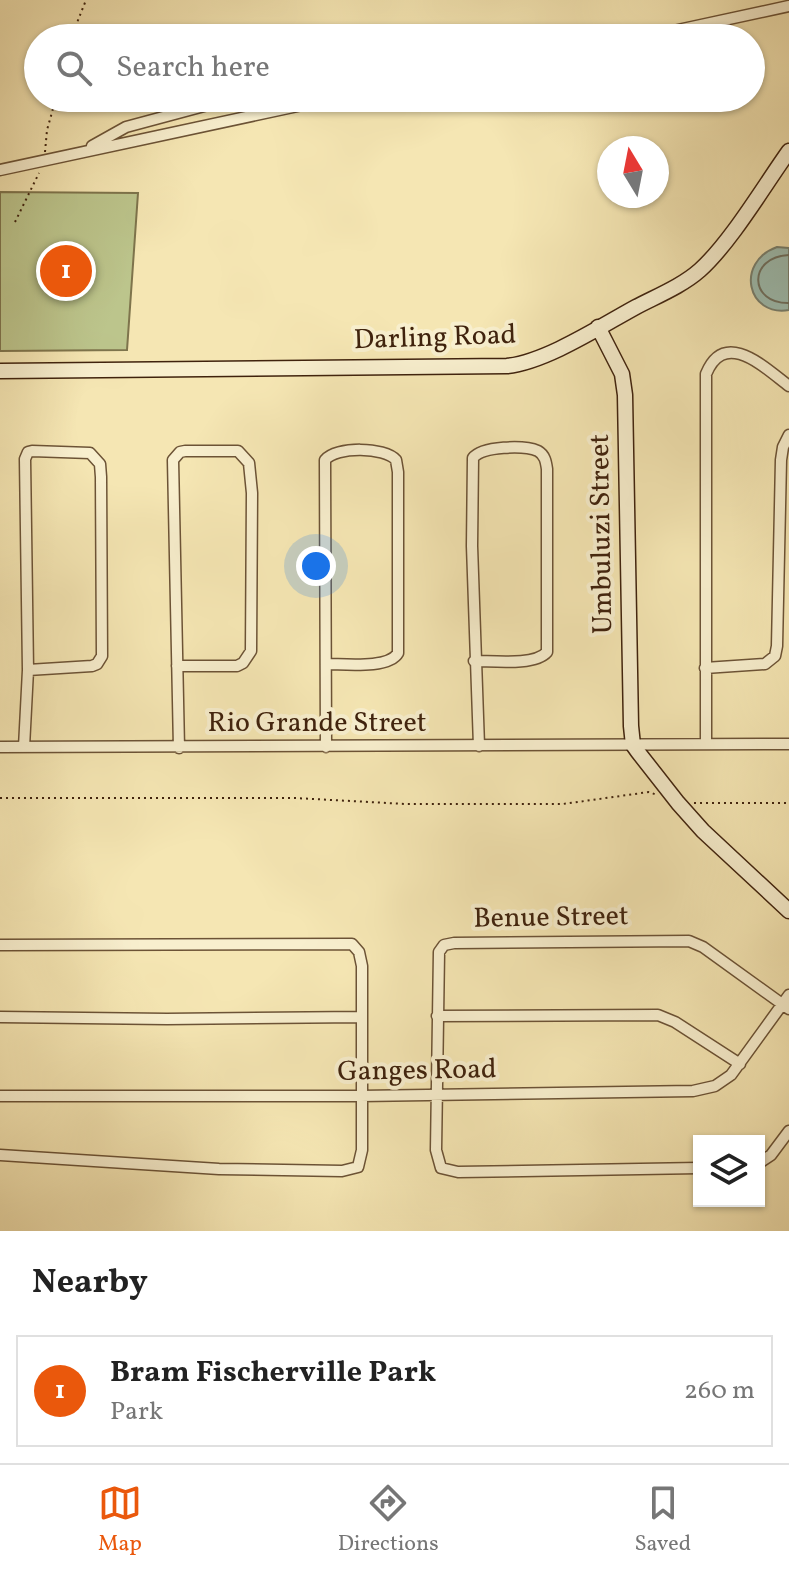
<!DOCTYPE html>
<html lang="en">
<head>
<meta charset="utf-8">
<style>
	:root { --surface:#fff; --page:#f2f2f2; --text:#222; --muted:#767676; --line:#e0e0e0; --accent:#ea580c }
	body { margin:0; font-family:Vollkorn,serif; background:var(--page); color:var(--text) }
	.controls { position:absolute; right:24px; bottom:24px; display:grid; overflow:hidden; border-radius:0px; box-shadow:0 2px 6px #0004 }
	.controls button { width:72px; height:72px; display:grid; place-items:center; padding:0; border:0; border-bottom:2px solid var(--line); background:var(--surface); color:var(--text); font:40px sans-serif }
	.compass { position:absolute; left:597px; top:136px; width:72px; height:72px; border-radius:50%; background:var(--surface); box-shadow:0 2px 6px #0004; rotate:350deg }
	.you { position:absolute; left:316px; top:566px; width:28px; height:28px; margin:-20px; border:6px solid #fff; border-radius:50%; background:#1a73e8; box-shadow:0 0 0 12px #1a73e833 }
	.badge { display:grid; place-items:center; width:52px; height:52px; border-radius:50%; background:var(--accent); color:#fff; font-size:26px; font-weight:700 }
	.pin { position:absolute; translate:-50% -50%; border:4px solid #fff; box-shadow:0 2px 8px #0006 }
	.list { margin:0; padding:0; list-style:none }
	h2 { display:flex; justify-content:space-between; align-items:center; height:104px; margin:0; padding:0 32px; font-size:34px }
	h2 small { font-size:26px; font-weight:400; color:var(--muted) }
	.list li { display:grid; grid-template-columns:52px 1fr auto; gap:24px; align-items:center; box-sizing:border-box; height:112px; margin:0 16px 16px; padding:0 16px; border:2px solid var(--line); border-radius:0px }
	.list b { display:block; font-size:30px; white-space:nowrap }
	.list p { margin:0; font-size:26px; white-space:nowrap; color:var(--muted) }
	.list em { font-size:26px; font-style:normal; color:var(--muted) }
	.icon { flex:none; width:44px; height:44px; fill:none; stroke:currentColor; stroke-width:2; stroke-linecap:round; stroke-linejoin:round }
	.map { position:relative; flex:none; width:789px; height:1231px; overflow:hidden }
	.search { position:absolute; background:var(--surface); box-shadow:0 2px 6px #0004; left:24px; right:24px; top:24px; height:88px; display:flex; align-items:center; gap:20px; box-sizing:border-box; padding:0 28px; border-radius:44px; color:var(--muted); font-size:30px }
	.sheet { height:232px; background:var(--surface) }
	nav { display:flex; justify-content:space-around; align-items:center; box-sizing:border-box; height:112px; border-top:2px solid var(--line); background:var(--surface); font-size:22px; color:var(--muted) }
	nav a { display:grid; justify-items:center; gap:4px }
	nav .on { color:var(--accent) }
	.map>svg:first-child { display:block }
	.green { fill:#bcc58c; stroke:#7e744c; stroke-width:2 }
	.water { fill:#9dbeb2; stroke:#778070; stroke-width:2 }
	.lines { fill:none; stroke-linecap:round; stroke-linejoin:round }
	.shore { stroke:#6e7060; stroke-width:2 }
	.street-casing { stroke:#6c5336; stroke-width:13 }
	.secondary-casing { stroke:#3f220d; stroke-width:17 }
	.path { stroke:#3f220d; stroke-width:2; stroke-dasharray:2 4; stroke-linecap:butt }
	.street { stroke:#f8efce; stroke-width:10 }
	.secondary { stroke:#f8efce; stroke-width:14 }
	.labels { text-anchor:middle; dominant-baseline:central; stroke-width:8; stroke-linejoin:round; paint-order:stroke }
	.street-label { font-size:28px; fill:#3f220d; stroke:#f8efce }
</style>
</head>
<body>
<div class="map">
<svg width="789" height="1231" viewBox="0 0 789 1231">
	<rect width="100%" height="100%" fill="#f5e6b3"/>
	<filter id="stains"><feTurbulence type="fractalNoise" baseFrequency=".0025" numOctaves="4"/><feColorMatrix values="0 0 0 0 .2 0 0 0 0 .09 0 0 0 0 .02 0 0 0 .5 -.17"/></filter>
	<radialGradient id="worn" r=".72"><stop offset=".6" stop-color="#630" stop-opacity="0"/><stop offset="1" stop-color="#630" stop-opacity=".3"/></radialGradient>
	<path class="green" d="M0 192 138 193 127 350 0 351Z"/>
	<path class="water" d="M777 247 789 248V310C747 317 735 262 777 247Z"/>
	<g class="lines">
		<path class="shore" d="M789 255C747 257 749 304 789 303"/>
		<g class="street-casing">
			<path id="street" d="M641 38 789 6
				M92 146 126 127 234 98
				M0 170 335 98
				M474 661C493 661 535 666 547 652V469C546 462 545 455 538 451 524 445 482 446 473 458L472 546 479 746
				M177 666H237L243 663 251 651 252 493 249 463 238 451H185L180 452 173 460 179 748
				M705 668 765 664 775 656 777 646 781 460 783 447 789 435
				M706 744V374C725 328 765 368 789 386
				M0 747 789 744
				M24 747 28 670 25 459 28 452 32 451 90 453 100 464 101 477 102 656 97 664 92 666 28 670
				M326 747 325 460C336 446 385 447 396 460L398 472V653C389 669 345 664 326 664
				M0 945 352 944 359 952 362 966V1150L358 1167 342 1171 219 1169 0 1155
				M437 1016 658 1015 675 1022 740 1064
				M0 1017 167 1019 361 1017
				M0 1096H361L693 1091 715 1086 731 1075 789 995
				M759 1163 771 1155 789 1131
				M699 1168 458 1172 441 1168 436 1150 439 952 444 945 454 943 689 941 703 947 789 1009"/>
		</g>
		<g class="secondary-casing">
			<path id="secondary" d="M598 327 622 374 625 395 631 726 633 745 638 752 678 803 703 831 789 911
				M0 371 507 366C546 362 601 326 636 307 657 296 682 286 700 270 731 242 764 186 789 151"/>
		</g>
		<path class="path" d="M71 38 86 0
			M45 152 47 130 56 98
			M15 222 39 173
			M0 798H295L406 804H563L649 792 657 795
			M694 803H789"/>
		<use href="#street" class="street"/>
		<use href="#secondary" class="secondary"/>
	</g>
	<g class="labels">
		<g class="street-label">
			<text transform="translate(435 338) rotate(-2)">Darling Road</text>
			<text transform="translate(602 534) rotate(-91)">Umbuluzi Street</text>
			<text x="317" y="723">Rio Grande Street</text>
			<text transform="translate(551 918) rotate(-1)">Benue Street</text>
			<text transform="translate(417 1071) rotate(-1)">Ganges Road</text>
		</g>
	</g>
	<rect width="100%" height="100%" filter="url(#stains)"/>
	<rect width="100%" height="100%" fill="url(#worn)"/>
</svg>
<div class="controls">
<button><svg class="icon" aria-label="layers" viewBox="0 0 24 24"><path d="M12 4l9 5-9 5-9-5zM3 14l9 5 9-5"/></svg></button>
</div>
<svg class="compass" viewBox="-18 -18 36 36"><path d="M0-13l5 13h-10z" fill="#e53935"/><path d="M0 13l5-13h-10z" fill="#767676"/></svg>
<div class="you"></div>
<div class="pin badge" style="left:66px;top:271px">1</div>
<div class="search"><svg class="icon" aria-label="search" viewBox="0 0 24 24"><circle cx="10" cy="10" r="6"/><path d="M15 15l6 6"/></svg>Search here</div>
</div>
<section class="sheet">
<h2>Nearby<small></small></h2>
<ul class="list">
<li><span class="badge">1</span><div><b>Bram Fischerville Park</b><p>Park</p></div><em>260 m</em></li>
</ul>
</section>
<nav>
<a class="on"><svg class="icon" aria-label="map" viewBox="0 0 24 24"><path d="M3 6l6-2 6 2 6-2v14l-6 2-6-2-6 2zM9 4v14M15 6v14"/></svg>Map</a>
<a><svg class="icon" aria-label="directions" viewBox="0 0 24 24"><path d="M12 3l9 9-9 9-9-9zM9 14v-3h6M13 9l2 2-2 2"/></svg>Directions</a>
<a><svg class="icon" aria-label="saved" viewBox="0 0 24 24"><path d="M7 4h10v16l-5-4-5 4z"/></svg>Saved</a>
</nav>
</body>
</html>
